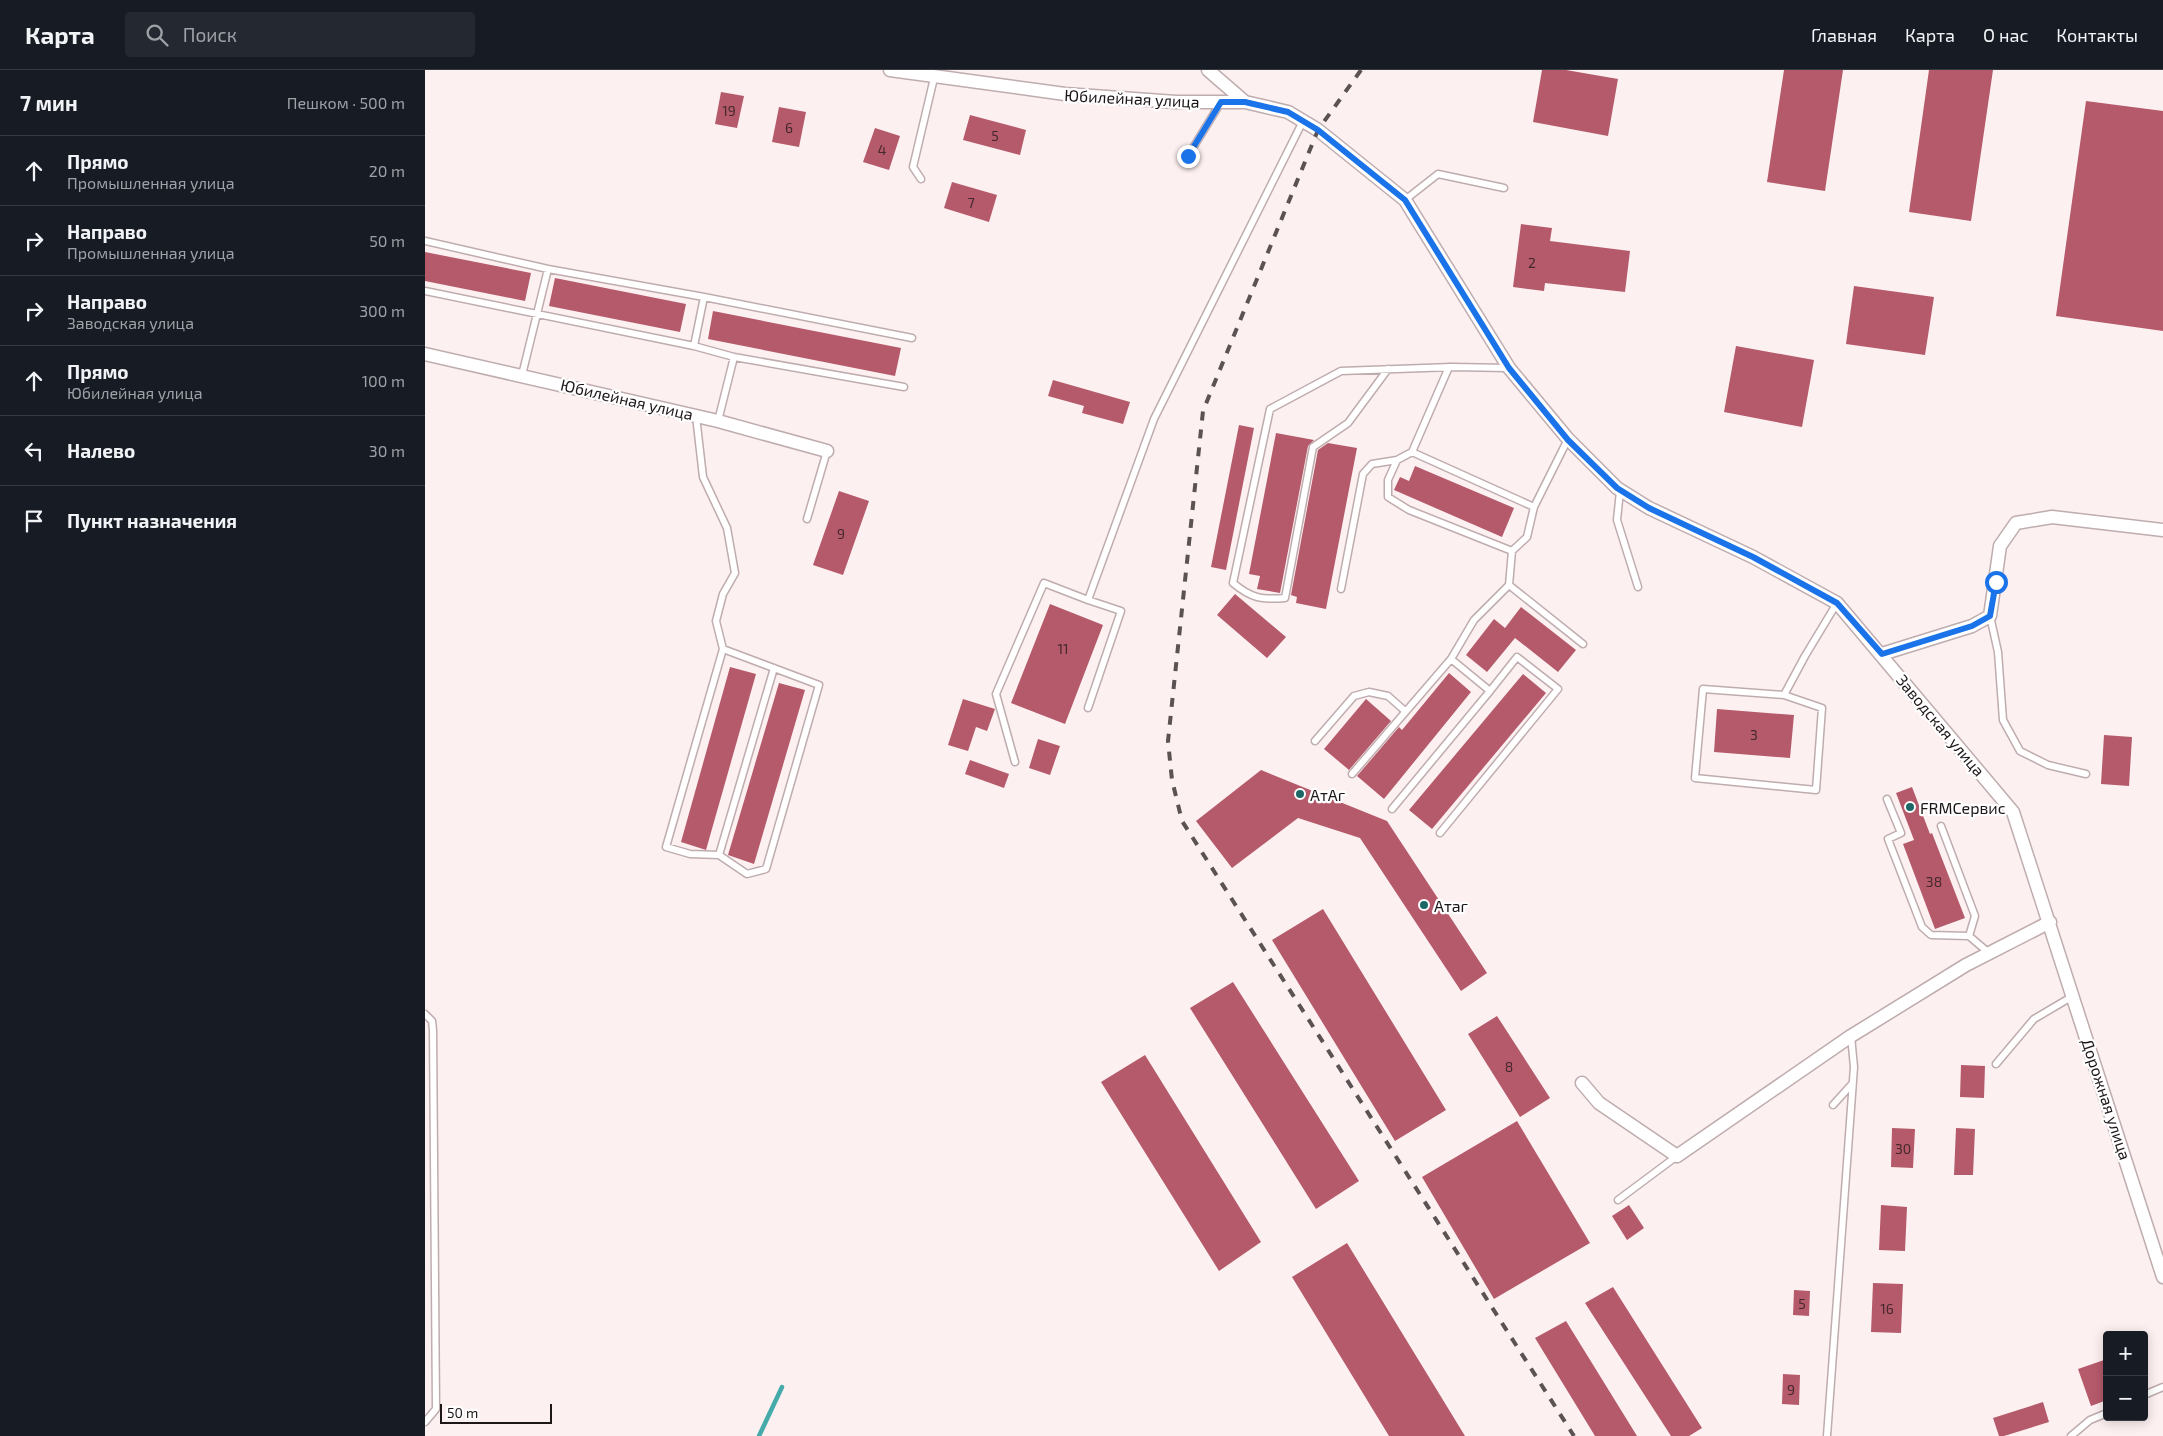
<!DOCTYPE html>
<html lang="ru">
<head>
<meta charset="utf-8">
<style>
	:root { --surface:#171b24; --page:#242831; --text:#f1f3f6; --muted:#9ea1a6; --line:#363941 }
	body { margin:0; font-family:"Exo 2",sans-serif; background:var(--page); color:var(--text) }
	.controls { position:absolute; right:15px; bottom:15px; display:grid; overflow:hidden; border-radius:5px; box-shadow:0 2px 12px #0003 }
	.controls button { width:45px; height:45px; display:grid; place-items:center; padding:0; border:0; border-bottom:1px solid var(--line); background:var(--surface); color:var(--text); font:25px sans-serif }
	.scale { position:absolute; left:15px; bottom:12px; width:112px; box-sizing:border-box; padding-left:5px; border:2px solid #1e1718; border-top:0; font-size:14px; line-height:18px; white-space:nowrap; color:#1e1718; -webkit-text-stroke:4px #fff; paint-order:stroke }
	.stop { position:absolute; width:15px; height:15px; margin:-11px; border:4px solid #1a73e8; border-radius:50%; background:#fff }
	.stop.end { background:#1a73e8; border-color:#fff; box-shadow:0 1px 5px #0008 }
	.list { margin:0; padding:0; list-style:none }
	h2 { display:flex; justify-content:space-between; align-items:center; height:65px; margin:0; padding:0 20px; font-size:21px }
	h2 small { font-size:16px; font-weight:400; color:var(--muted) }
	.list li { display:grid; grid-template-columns:32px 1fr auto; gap:15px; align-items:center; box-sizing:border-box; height:70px; padding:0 20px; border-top:1px solid var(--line) }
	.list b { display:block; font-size:19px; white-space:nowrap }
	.list p { margin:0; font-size:16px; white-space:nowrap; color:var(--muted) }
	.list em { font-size:16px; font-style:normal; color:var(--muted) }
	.icon { flex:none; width:28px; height:28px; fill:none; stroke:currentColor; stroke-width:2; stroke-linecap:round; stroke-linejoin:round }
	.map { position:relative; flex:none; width:1738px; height:1366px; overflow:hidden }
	header { display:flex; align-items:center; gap:30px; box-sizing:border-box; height:70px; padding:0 25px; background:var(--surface); border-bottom:1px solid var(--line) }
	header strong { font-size:24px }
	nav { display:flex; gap:28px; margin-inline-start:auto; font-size:18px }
	.search { width:350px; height:45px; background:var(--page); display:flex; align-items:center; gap:12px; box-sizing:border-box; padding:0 18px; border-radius:5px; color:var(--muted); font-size:19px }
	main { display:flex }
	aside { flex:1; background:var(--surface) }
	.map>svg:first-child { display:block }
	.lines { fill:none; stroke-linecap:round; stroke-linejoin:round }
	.stream { stroke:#44abaa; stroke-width:4.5 }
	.building { fill:#b55a6b }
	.lane-casing { stroke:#bfacae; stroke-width:9 }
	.street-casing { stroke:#bfacae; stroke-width:15 }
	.lane { stroke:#fff; stroke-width:6 }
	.street { stroke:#fff; stroke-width:12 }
	.rail { stroke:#5a5253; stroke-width:4; stroke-dasharray:9 9; stroke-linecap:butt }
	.route { stroke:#1a73e8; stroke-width:6 }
	.poi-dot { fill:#1b6867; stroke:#fff; stroke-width:2 }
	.labels { text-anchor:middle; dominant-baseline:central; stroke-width:4.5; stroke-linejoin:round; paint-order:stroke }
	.number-label { font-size:14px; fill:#44282d }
	.street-label { font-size:16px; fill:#1e1718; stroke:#fff }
	.poi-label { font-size:16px; fill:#1e1718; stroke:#fff; text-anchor:start }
</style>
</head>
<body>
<header>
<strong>Карта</strong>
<div class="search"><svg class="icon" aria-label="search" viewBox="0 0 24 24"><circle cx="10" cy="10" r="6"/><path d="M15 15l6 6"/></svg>Поиск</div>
<nav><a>Главная</a><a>Карта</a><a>О нас</a><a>Контакты</a></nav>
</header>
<main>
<aside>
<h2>7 мин<small>Пешком · 500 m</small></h2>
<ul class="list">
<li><svg class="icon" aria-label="ahead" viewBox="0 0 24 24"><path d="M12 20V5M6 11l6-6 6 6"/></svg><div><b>Прямо</b><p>Промышленная улица</p></div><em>20 m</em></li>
<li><svg class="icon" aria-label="right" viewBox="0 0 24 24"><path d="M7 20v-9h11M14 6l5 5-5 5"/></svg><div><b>Направо</b><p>Промышленная улица</p></div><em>50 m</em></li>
<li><svg class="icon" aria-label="right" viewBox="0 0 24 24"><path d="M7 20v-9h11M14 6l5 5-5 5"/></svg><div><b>Направо</b><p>Заводская улица</p></div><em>300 m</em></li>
<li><svg class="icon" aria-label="ahead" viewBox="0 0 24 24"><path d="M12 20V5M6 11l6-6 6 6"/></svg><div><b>Прямо</b><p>Юбилейная улица</p></div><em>100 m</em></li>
<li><svg class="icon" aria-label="left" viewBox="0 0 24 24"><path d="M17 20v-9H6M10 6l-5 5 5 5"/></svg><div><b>Налево</b></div><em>30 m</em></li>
<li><svg class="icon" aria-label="arrive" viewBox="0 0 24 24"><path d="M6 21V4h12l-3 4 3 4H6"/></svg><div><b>Пункт назначения</b></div></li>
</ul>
</aside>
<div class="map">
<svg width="1738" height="1366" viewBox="0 0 1738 1366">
	<rect width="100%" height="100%" fill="#fdf0f1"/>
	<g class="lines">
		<path class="stream" d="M334 1366 357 1317"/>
	</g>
	<path class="building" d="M1117 0H1141L1193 9 1183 66 1108 52Z
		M1359 0H1418L1400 121 1342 112Z
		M1504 0H1568L1546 151 1484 142Z
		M296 22 319 26 312 58 290 54Z
		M1661 31 1738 41V261L1631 246Z
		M354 37 381 42 374 77 347 72Z
		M545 45 601 60 595 85 538 70Z
		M450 58 475 66 464 100 438 92Z
		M527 112 572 125 564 152 519 138Z
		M1096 154 1127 158 1125 171 1205 181 1200 222 1120 213 1119 221 1088 217Z
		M0 182 106 203 100 231 0 211Z
		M130 208 261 234 255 262 124 236Z
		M1429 216 1509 227 1500 285 1421 274Z
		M288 241 476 278 470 306 283 269Z
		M1311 276 1389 290 1377 357 1299 342Z
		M628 310 705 332 698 354 657 343 659 336 623 326Z
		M814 355 829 358 801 500 786 497Z
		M851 363 889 370 883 376 855 523 832 519 835 506 824 504Z
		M903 373 932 378 901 539 871 533 872 527 866 525 893 380Z
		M990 396 1089 438 1077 467 969 420 975 407 984 411Z
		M414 421 444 431 418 505 388 495Z
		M810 524 861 567 842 588 792 545Z
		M625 534 678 555 640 654 586 633Z
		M1096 537 1151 580 1133 602 1090 568 1062 602 1041 585 1069 549 1080 558Z
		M305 597 331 604 281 780 256 772Z
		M1024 603 1046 622 959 729 932 706 974 657 977 660Z
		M1098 604 1121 623 1007 759 984 740Z
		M354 613 380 620 329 794 303 785Z
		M538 629 570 639 562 661 551 657 543 681 523 675Z
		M941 629 966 651 924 700 899 679Z
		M1292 639 1369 645 1365 688 1289 682Z
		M1679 665 1707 667 1704 716 1676 714Z
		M613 669 635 676 625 705 604 698Z
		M545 690 584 704 579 718 540 704Z
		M836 700 962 751 1062 903 1036 921 935 768 873 748 807 798 771 751Z
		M1487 717 1505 764 1507 763 1540 848 1510 859 1478 774 1489 770 1471 723Z
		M898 839 1021 1040 970 1071 847 870Z
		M808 912 934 1111 891 1139 765 938Z
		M1072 946 1125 1028 1095 1047 1043 964Z
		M720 985 836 1172 794 1201 676 1012Z
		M1536 995 1560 996 1559 1028 1535 1027Z
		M1092 1051 1165 1173 1069 1229 997 1107Z
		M1467 1058 1490 1059 1488 1098 1466 1097Z
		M1531 1058 1550 1059 1548 1105H1529Z
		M1204 1135 1219 1158 1202 1170 1187 1146Z
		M1456 1135 1482 1137 1480 1181 1454 1180Z
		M922 1173 1040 1366H964L867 1207Z
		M1448 1213 1478 1214 1476 1263 1446 1262Z
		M1188 1217 1277 1358 1264 1366H1246L1160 1233Z
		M1369 1220 1385 1221 1384 1246 1368 1245Z
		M1141 1251 1212 1366H1170L1110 1268Z
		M1682 1289V1330L1666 1336 1653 1299Z
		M1358 1304 1375 1305 1374 1335 1357 1334Z
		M1618 1332 1624 1352 1579 1366H1574L1568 1348Z"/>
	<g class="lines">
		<g class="lane-casing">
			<path id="lane" d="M763 86 796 32
				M496 109 488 97 509 8
				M980 130 1013 104 1079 118
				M0 171 123 199 279 227
				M0 221 269 276 309 287 479 317
				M269 276 279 227 487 268
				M963 299 923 353 888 377 860 528C836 530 826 528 808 513L845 339 916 301 1027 297 1083 298
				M97 305 123 199
				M271 346 278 407 302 458 310 503 298 524 291 551 298 579 241 777 265 784 294 785 322 804 341 799 394 615 298 579
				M293 351 309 287
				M972 390 963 410V427L984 440 1087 481 1102 467 1109 437 987 382
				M1195 421 1192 450 1213 517
				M1109 437 1143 369
				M382 449 402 381
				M1084 515 1158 574
				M916 519 938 404 947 394 972 390 987 382 1024 297
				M1565 546 1573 582 1578 650 1595 681 1623 695 1661 704
				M1359 625 1397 638 1391 720 1270 708 1278 619 1359 625 1380 586 1412 533
				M663 638 696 541 663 530 729 349 878 51
				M890 671 929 626 944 622 963 626 980 641
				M590 692 571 624 619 513 663 530
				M927 704 1026 589
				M1462 729 1476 763 1463 769 1497 857 1506 865 1544 866
				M967 739 1065 621
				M1516 756 1550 846 1544 866 1564 883
				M1015 763 1133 619 1092 587 1065 621 1026 589 1049 550 1084 515 1087 481
				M294 785 349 598
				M0 944 7 951 8 960 11 1339 0 1352
				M1571 994 1609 949 1648 926
				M1408 1035 1427 1014
				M1193 1130 1252 1086
				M1719 1325 1738 1317
				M1402 1366 1429 997 1426 966
				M1646 1366 1665 1350 1682 1343"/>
		</g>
		<g class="street-casing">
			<path id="street" d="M465 0 640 24 751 32H820L863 42 893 60 980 130 1084 298 1143 369 1192 418 1224 438 1328 487 1412 533 1588 742 1738 1207
				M783 0 820 32
				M0 284 293 351 402 381
				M1457 584 1547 556 1565 546 1575 476 1591 453 1627 447 1738 460
				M1157 1013 1174 1033 1252 1086 1426 966 1541 895 1625 852"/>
		</g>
		<use href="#lane" class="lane"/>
		<use href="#street" class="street"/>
		<path class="rail" d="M936 0 893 60 778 341 743 671 747 710 757 751 1149 1366"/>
	</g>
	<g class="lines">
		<path class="route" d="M763 86 796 32H820L863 42 893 60 980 130 1084 298 1143 370 1192 418 1224 438 1328 487 1412 533 1457 584 1547 556 1565 546 1571 512"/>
	</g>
	<g class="poi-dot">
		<circle cx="875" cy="724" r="5"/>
		<circle cx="1485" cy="737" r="5"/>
		<circle cx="999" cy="835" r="5"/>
	</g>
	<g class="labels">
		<g class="number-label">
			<text x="304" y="40">19</text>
			<text x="364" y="57">6</text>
			<text x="570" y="65">5</text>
			<text x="457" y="79">4</text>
			<text x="546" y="132">7</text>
			<text x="1107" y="192">2</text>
			<text x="416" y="463">9</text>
			<text x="638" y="578">11</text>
			<text x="1329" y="664">3</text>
			<text x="1509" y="811">38</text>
			<text x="1084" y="996">8</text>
			<text x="1478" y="1078">30</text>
			<text x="1377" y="1233">5</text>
			<text x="1462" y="1238">16</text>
			<text x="1366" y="1319">9</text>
		</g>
		<g class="street-label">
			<text transform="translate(707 28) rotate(3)">Юбилейная улица</text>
			<text transform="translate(202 329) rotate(13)">Юбилейная улица</text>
			<text transform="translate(1516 655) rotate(50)">Заводская улица</text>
			<text transform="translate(1682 1029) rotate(72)">Дорожная улица</text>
		</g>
		<g class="poi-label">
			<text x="885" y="724">АтАг</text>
			<text x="1495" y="737">FRMСервис</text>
			<text x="1009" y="835">Атаг</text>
		</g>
	</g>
</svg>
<div class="controls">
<button>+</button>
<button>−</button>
</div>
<div class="scale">50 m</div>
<div class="stop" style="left:1571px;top:512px"></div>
<div class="stop end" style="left:763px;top:86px"></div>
</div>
</main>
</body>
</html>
